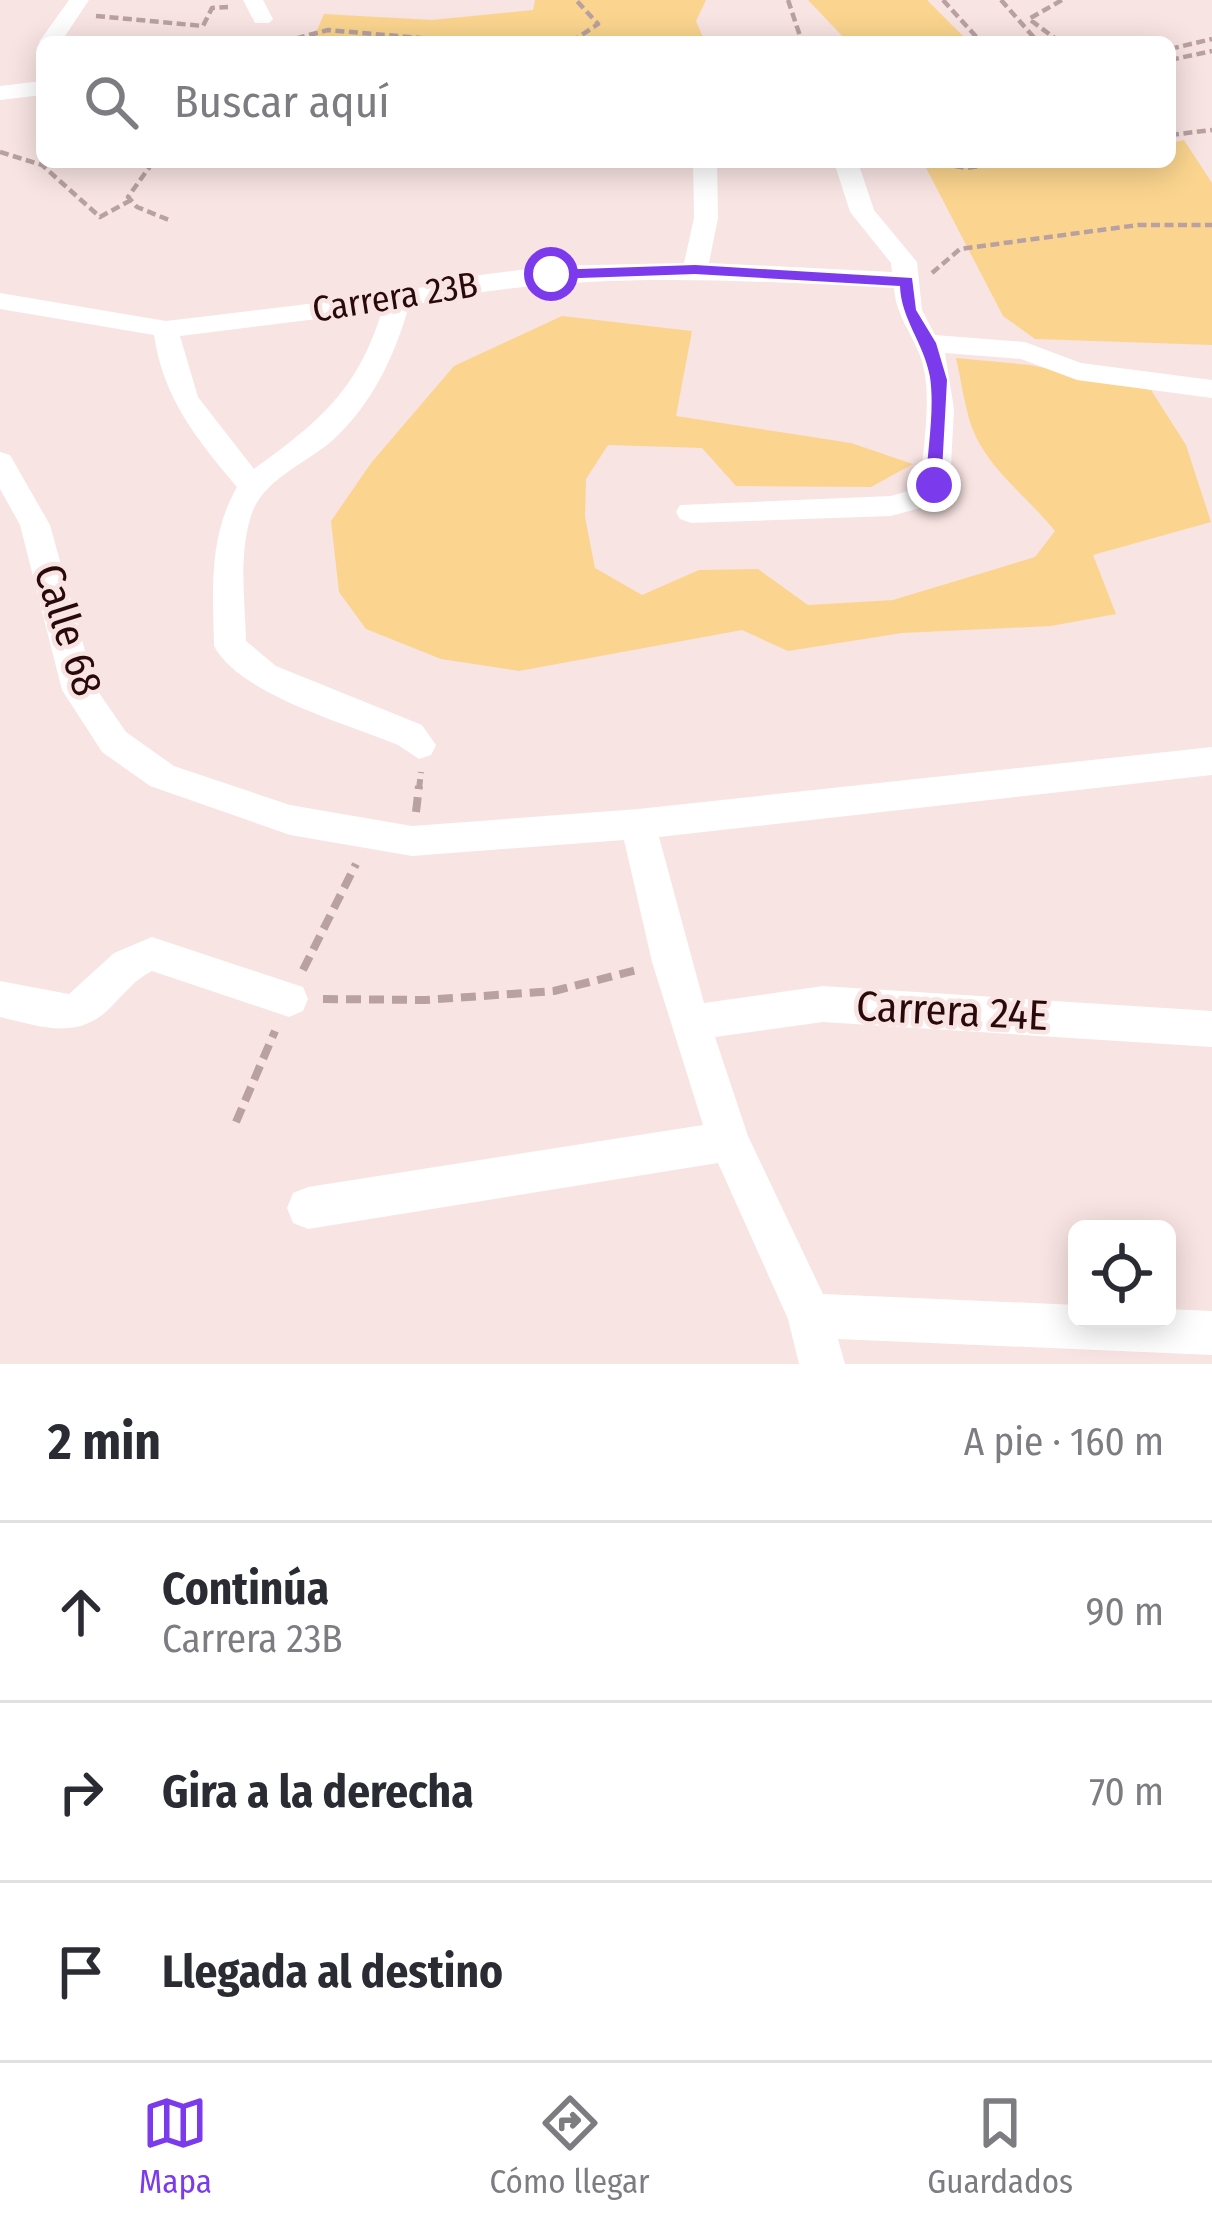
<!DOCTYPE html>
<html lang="es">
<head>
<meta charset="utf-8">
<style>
	:root { --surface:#fff; --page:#f7f7f7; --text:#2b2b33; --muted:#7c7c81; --line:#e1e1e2; --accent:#7c3aed }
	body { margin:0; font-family:"Fira Sans Condensed",sans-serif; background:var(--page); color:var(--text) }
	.controls { position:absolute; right:36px; bottom:36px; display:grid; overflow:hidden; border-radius:18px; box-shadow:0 6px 30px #0003 }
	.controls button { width:108px; height:108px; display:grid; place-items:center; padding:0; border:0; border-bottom:3px solid var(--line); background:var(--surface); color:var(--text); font:60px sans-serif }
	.stop { position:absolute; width:36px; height:36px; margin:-27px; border:9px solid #7c3aed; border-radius:50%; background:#fff }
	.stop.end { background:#7c3aed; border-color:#fff; box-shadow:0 3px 12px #0008 }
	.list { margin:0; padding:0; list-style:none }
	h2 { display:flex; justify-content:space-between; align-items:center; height:156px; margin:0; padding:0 48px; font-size:51px }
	h2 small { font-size:39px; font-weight:400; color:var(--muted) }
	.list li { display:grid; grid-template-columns:78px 1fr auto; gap:36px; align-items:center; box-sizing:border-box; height:180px; padding:0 48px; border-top:3px solid var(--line) }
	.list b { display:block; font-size:45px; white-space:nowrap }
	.list p { margin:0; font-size:39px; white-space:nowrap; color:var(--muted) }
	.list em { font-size:39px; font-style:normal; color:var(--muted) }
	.icon { flex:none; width:66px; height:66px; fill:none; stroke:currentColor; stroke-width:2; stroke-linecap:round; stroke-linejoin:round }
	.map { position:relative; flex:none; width:1212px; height:1364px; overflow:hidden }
	.search { position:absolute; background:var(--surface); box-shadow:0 6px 30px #0003; left:36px; right:36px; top:36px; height:132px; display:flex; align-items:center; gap:30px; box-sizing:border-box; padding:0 42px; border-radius:18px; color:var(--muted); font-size:45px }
	.sheet { height:696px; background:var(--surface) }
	nav { display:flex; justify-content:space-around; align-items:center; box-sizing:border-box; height:168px; border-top:3px solid var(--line); background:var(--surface); font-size:33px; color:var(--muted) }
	nav a { display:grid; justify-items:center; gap:6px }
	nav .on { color:var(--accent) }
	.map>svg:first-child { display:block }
	.green { fill:#fbd58f }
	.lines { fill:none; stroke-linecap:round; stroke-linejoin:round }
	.path-far2 { stroke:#b8a1a0; stroke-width:4.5; stroke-dasharray:9 4.5; stroke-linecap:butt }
	.path-far1 { stroke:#b8a1a0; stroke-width:6; stroke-dasharray:10 6; stroke-linecap:butt }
	.path { stroke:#b8a1a0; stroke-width:8; stroke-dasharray:15 8; stroke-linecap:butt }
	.minor { fill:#fff; fill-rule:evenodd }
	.route { fill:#7c3aed }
	.labels { text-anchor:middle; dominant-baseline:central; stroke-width:9; stroke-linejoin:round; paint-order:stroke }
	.far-street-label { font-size:36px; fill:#29090a; stroke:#f8e4e3 }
	.street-label { font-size:42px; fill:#29090a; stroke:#f8e4e3 }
</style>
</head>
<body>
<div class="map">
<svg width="1212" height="1364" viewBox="0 0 1212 1364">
	<rect width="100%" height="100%" fill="#f8e4e3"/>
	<path class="green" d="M535 0H706L696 21 705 42H312L324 14 432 20 533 10Z
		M808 0H927L969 42H848Z
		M1184 140 1212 183V345L1035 339 1003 316 923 162H1170V143Z
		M562 316 692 331 676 416 851 443 913 464 871 487 736 486 702 448 608 445 586 479 585 517 595 568 642 595 699 570 758 569 808 605 893 600 1035 557 1055 531C1028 497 986 468 971 425 964 403 961 380 956 358L1030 365 1151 390 1186 445 1211 522 1093 555 1116 614 1051 626 902 633 788 651 742 630 519 671 441 659 366 629 339 592 331 521 371 463 454 366Z"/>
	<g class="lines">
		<path class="path-far2" d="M788 0 802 42
			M943 0 981 42
			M1001 0 1038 42
			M96 16 203 26 212 8 228 7
			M283 42 328 30 467 42
			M571 42 598 24 576 0
			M1060 42 1029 19 1062 0
			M1170 49 1212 39
			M1170 60 1212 51
			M1170 135 1212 130
			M0 152 42 165 100 217 131 200
			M153 162 128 197 137 207 169 220
			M928 162 967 168 1007 162
			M932 273 960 249 1138 225H1212"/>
		<path class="path-far1" d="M419 789 421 772"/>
		<path class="path" d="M416 812 419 786
			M303 970 356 864
			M323 999 425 1000 554 991 637 970
			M236 1122 275 1031"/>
		<path class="minor" d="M69 0H89L61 42H42V46L39 42Z
			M243 0H263L273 19 269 23H255Z
			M42 81V95L0 100V86Z
			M693 162H717L718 218 709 263 892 272 891 263 850 212 834 162H858L874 210 917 262 922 310 935 335 1025 342 1081 363 1212 380V398L1077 380 1021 359 945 353 954 409 950 485 931 505 891 516 691 523 680 519 676 512 680 505 891 496 911 490 921 481C923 443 933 396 921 358 912 333 896 316 894 288 730 280 570 269 409 306 394 357 373 403 333 440 307 463 264 479 252 513 238 554 245 599 246 641L276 666 422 725 436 745 431 755 419 759 398 745C348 724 240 695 214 646 213 589 208 538 237 487 197 440 163 398 154 335L0 309V293L166 321 398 293 472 276 551 266 684 263 694 218ZM382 311C357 391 320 421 254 469L198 397 180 336Z
			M0 452 10 455 50 525 95 687 126 732 174 766 290 805 412 826 638 809 1212 747V775L659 837 704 1003 823 986 1212 1011V1047L823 1022 715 1037 748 1136 823 1294 1077 1305V1319H1167V1309L1212 1311V1355L838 1339 845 1364H799L788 1319 718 1163 308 1229 293 1223 287 1208 293 1193 308 1187 703 1125 652 962 624 840 412 856 290 835 150 786 102 752 62 690 20 525 0 489Z
			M152 937 303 987 308 999 303 1011 289 1017 152 971C134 980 123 995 109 1009 76 1041 39 1026 0 1017V981L69 994 114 953Z"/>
	</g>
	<path class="route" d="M695 265 912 278 916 310 936 343 947 380 941 489 926 485C927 451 935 411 930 377 924 343 901 319 900 286L695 274 551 279 544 274 551 270Z"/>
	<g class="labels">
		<g class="far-street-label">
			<text transform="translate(395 297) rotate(-9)">Carrera 23B</text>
		</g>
		<g class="street-label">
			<text transform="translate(68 630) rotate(72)">Calle 68</text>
			<text transform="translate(952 1011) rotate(3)">Carrera 24E</text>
		</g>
	</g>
</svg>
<div class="controls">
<button><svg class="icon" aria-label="locate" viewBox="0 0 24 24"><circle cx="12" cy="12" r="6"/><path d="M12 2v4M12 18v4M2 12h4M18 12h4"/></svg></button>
</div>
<div class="stop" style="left:551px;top:274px"></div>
<div class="stop end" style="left:934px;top:485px"></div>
<div class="search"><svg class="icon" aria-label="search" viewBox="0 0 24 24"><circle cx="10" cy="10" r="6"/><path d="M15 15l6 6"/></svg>Buscar aquí</div>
</div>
<section class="sheet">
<h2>2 min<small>A pie · 160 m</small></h2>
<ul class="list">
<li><svg class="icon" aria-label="ahead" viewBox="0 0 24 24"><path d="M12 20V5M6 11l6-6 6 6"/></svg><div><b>Continúa</b><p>Carrera 23B</p></div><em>90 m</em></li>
<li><svg class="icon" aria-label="right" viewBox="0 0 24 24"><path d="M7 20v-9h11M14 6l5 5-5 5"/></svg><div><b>Gira a la derecha</b></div><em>70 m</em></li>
<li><svg class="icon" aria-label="arrive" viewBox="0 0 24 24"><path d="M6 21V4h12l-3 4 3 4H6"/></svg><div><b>Llegada al destino</b></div></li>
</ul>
</section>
<nav>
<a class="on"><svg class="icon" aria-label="map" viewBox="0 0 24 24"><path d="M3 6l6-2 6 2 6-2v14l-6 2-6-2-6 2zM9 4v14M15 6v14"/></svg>Mapa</a>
<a><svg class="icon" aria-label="directions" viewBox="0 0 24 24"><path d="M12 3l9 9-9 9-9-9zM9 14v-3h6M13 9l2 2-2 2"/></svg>Cómo llegar</a>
<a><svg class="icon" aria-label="saved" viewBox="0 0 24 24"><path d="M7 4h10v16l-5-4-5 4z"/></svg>Guardados</a>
</nav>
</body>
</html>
